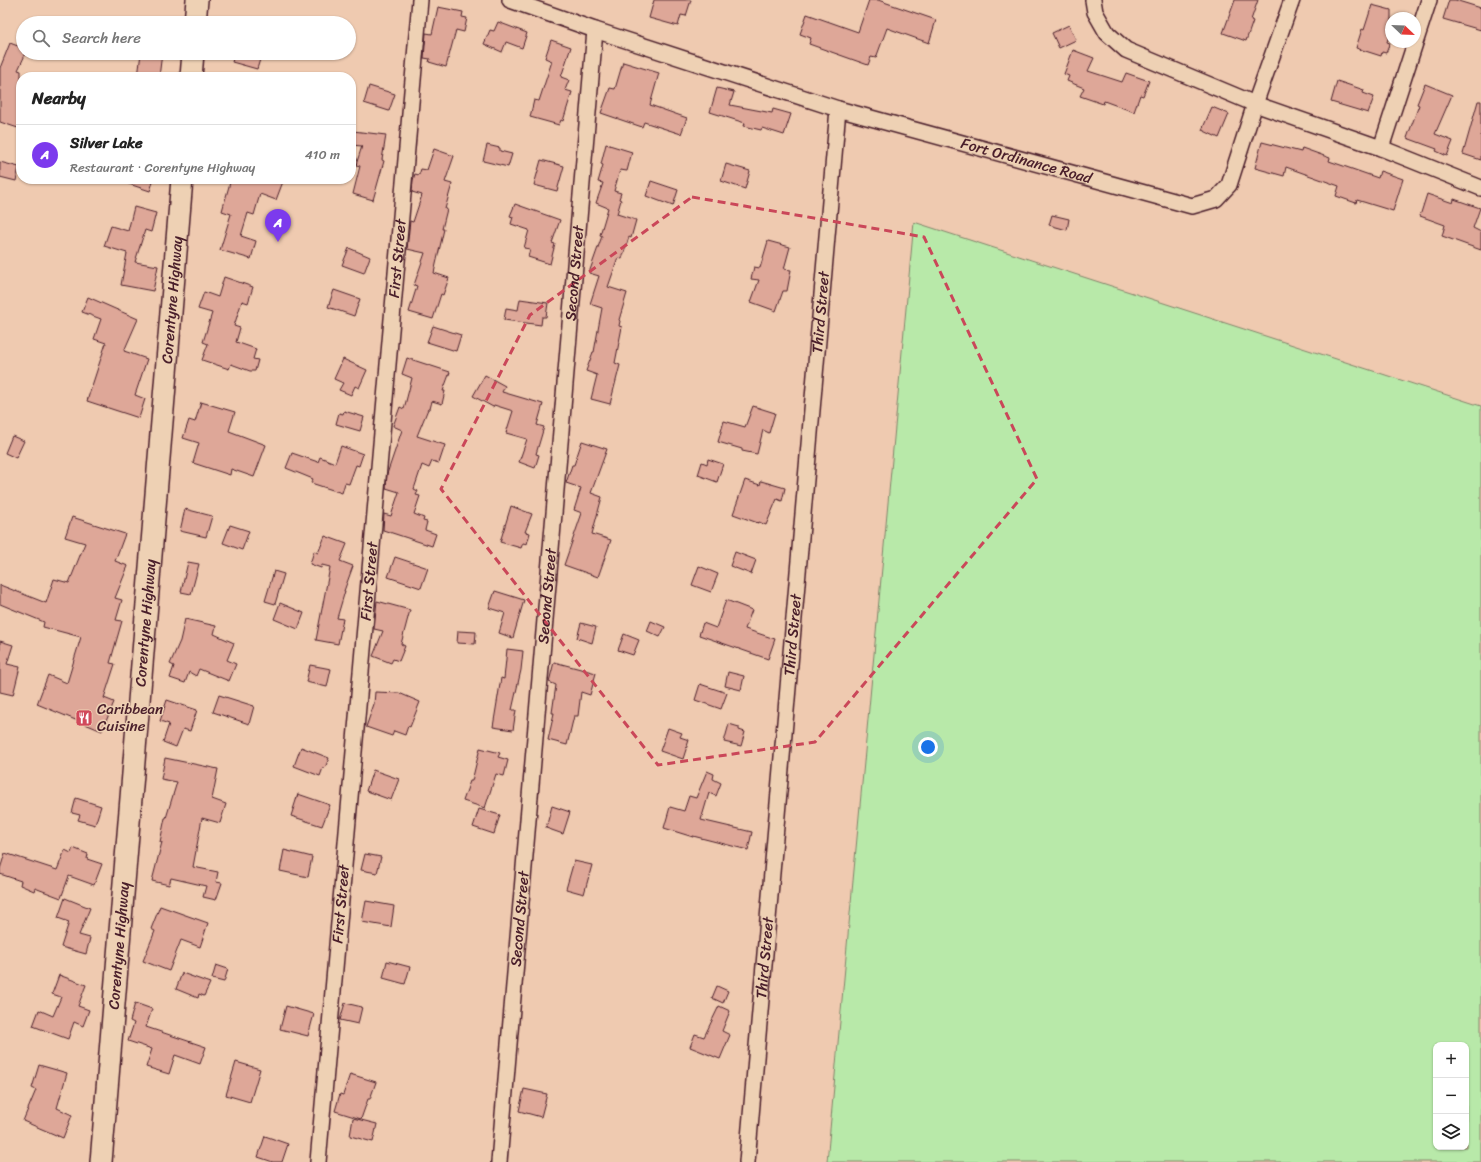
<!DOCTYPE html>
<html lang="en">
<head>
<meta charset="utf-8">
<style>
	:root { --surface:#fff; --page:#f6f6f6; --text:#222; --muted:#767676; --line:#e0e0e0; --accent:#7c3aed }
	body { margin:0; font-family:Sriracha,sans-serif; background:var(--page); color:var(--text) }
	.controls { position:absolute; right:12px; bottom:12px; display:grid; overflow:hidden; border-radius:8px; box-shadow:0 1px 3px #0004 }
	.controls button { width:36px; height:36px; display:grid; place-items:center; padding:0; border:0; border-bottom:1px solid var(--line); background:var(--surface); color:var(--text); font:20px sans-serif }
	.compass { position:absolute; left:1385px; top:12px; width:36px; height:36px; border-radius:50%; background:var(--surface); box-shadow:0 1px 3px #0004; rotate:113deg }
	.you { position:absolute; left:928px; top:747px; width:14px; height:14px; margin:-10px; border:3px solid #fff; border-radius:50%; background:#1a73e8; box-shadow:0 0 0 6px #1a73e833 }
	.badge { display:grid; place-items:center; width:26px; height:26px; border-radius:50%; background:var(--accent); color:#fff; font-size:13px; font-weight:700 }
	.pin { position:absolute; translate:-50% -33px; filter:drop-shadow(0 1px 2px #0008) }
	.pin::after { content:''; position:absolute; top:21px; width:14px; height:12px; background:inherit; clip-path:polygon(0 0,100% 0,50% 100%) }
	.list { margin:0; padding:0; list-style:none }
	h2 { display:flex; justify-content:space-between; align-items:center; height:52px; margin:0; padding:0 16px; font-size:17px }
	h2 small { font-size:13px; font-weight:400; color:var(--muted) }
	.list li { display:grid; grid-template-columns:26px 1fr auto; gap:12px; align-items:center; box-sizing:border-box; height:60px; padding:0 16px; border-top:1px solid var(--line) }
	.list b { display:block; font-size:15px; white-space:nowrap }
	.list p { margin:0; font-size:13px; white-space:nowrap; color:var(--muted) }
	.list em { font-size:13px; font-style:normal; color:var(--muted) }
	.icon { flex:none; width:22px; height:22px; fill:none; stroke:currentColor; stroke-width:2; stroke-linecap:round; stroke-linejoin:round }
	.map { position:relative; flex:none; width:1481px; height:1162px; overflow:hidden }
	.search { position:absolute; background:var(--surface); box-shadow:0 1px 3px #0004; left:16px; top:16px; width:340px; height:44px; display:flex; align-items:center; gap:10px; box-sizing:border-box; padding:0 14px; border-radius:22px; color:var(--muted); font-size:15px }
	.panel { position:absolute; background:var(--surface); box-shadow:0 1px 3px #0004; left:16px; top:72px; width:340px; height:112px; border-radius:16px }
	.map>svg:first-child { display:block }
	.green { fill:#b8e9a9; stroke:#81846a; fill-rule:evenodd }
	.building { fill:#dea798; stroke:#4a1f2b }
	.lines { fill:none; stroke-linecap:round; stroke-linejoin:round }
	.minor-casing { stroke:#4a1f2b; stroke-width:18 }
	.secondary-casing { stroke:#4a1f2b; stroke-width:24 }
	.minor { stroke:#eed1b4; stroke-width:15 }
	.secondary { stroke:#eed1b4; stroke-width:21 }
	.marked { fill:none; stroke:#ca4759; stroke-width:3; stroke-dasharray:8 5; stroke-linejoin:round }
	.labels { text-anchor:middle; dominant-baseline:central; stroke-width:3; stroke-linejoin:round; paint-order:stroke }
	.street-label { font-size:15px; fill:#4a1f2b; stroke:#eed1b4 }
	.poi-label { font-size:15px; fill:#4a1f2b; stroke:#eed1b4; text-anchor:start }
</style>
</head>
<body>
<div class="map">
<svg width="1481" height="1162" viewBox="0 0 1481 1162">
	<rect width="100%" height="100%" fill="#efcab0"/>
	<filter id="ink" filterUnits="userSpaceOnUse"><feTurbulence type="fractalNoise" baseFrequency=".025" numOctaves="2"/><feDisplacementMap in="SourceGraphic" scale="8" xChannelSelector="R" yChannelSelector="G"/><feConvolveMatrix kernelMatrix="1 2 1 2 8 2 1 2 1" color-interpolation-filters="sRGB"/></filter>
	<g filter="url(#ink)">
		<path class="green" d="M914 222 1481 406V1162H827ZM1436 1045H1466V1147H1436Z"/>
		<path class="building" d="M654 0H691L686 16 681 15 678 26 649 18Z
			M869 0H878L936 20 929 43 887 28 876 58 871 57 868 65 809 44 811 38 800 34 807 14 858 32Z
			M1235 0H1258L1251 20 1253 21 1246 41 1223 33Z
			M1449 0H1455L1481 8V30L1443 19Z
			M1372 5 1391 10V30L1387 42 1390 43 1386 53 1382 52 1381 56 1356 48 1362 29 1364 30Z
			M438 7 463 12 462 17 467 18 464 32 456 30 446 67 429 62 430 59 424 58 426 33 432 34Z
			M498 22 527 33 522 48 506 42 502 52 484 44 490 30 494 31Z
			M1069 25 1076 40 1059 48 1052 33Z
			M551 40 571 47 561 77 569 80 565 90 572 92 563 121 561 120 559 125 530 117 534 100 539 101 552 61 545 58Z
			M10 43 23 48V53H26L18 70 21 71V129L0 122V68Z
			M1073 50 1094 58 1088 71 1122 82 1126 73 1149 81 1143 96 1140 95 1134 112 1104 101 1103 104 1080 96 1084 88 1067 81 1069 76 1064 74Z
			M141 53H162L159 77H138Z
			M235 53H262L257 69 232 62Z
			M623 62 659 73 650 105 687 118 681 134 644 122 642 127 601 113 610 88 615 89Z
			M1337 81 1364 90 1363 93 1374 97 1368 113 1331 102Z
			M1425 84 1452 95 1435 134 1453 141 1447 156 1436 151 1437 149 1407 138 1419 105 1417 104Z
			M369 86 395 94 389 111 364 103Z
			M717 88 734 92 730 105 772 113 773 109 791 114 784 135 762 128 761 130 744 126 745 123 710 112Z
			M1478 101H1481V160L1463 154Z
			M1212 107 1229 114 1219 138 1202 130Z
			M353 131 386 135 382 160 384 161 373 200 353 194 360 166 356 165 362 146 351 145Z
			M1262 142 1301 152 1302 148 1330 158 1329 161 1378 178 1380 171 1403 179 1393 211 1357 200 1356 203 1336 196 1339 186 1286 167 1284 176 1255 168Z
			M606 144 632 152 627 171 620 170 614 191 621 193 619 199 621 200 617 214 636 220 631 238 629 237 622 259 618 258 608 287 627 293 619 320 620 321 619 326 622 327 615 363 620 365 610 404 591 399 597 375 586 371 593 352H594L602 308 590 304 599 276 589 273 602 236 600 235 608 208 596 203 603 183 598 182 603 165 601 164Z
			M487 145 500 148V151L512 154 508 167 483 161Z
			M434 149 454 156 445 182 452 184 445 209H447L442 229H444L434 273 449 278 443 295 441 294 433 319 409 312 417 286 414 285 425 253 407 249 410 221 413 222 422 195 412 192 413 180 415 174 419 175 421 169 427 170Z
			M541 160 564 166 557 191 534 185Z
			M0 162 19 167 16 181 0 177Z
			M726 164 750 171 745 189 721 181Z
			M120 179H154L150 191 120 181Z
			M231 179H284L276 200 260 194 254 215 248 213 241 236 256 241 251 259 220 250 231 214 222 211Z
			M651 181 678 190 673 206 646 196Z
			M1427 194 1453 203 1454 199 1480 208 1473 228 1481 232V250L1442 236 1445 225 1420 216Z
			M515 204 560 220 552 243 555 244 550 264 528 257 530 249 524 248 529 230 511 224 513 217 510 216Z
			M134 207 156 213 151 232 145 230 135 262 158 266 153 291 121 285 127 253 104 246 111 226 128 231Z
			M1052 215 1069 219 1067 230 1049 225Z
			M768 241 790 247 784 269 791 270 787 291H783L776 311 751 302 759 280 751 279 754 267 760 268Z
			M349 248 370 257 364 273 342 265Z
			M224 277 253 287 248 303 242 301 234 326 240 328 236 342 256 349 253 359 258 360 255 371H250L231 364 229 369 202 360 208 344 203 342 212 313 198 309 204 292 218 297Z
			M334 290 360 299 354 316 328 307Z
			M88 297 138 319 124 351 147 359 135 395 145 399 139 418 87 401 106 343 94 339 101 319 82 312Z
			M520 299 548 303 546 317H542L541 325 504 320 506 308 518 310Z
			M433 326 461 335 456 351 427 342Z
			M407 358 450 372 443 391H445L442 404 432 401 430 409H428L417 436 445 445 439 463 432 461 429 468 422 465 414 489 418 491 416 495 420 496 414 514 424 518 423 521 427 522 425 530 436 534 432 546 383 530 384 514 391 516 399 492 386 488 387 474 402 430 393 426 400 407 404 409 412 378 402 374Z
			M343 359 367 370 359 388 355 386 351 395 339 390 343 383 334 379Z
			M485 375 505 386 502 392 543 404 537 425 544 427 536 454 539 455 535 468 519 462 527 439 506 433 513 411 494 405 493 407 473 396Z
			M201 402 235 412 229 431 266 445 254 477 231 469 230 475 193 463 199 443 183 438 189 420 195 422Z
			M753 406 775 413 769 433 763 430 757 454 742 451V449L718 442 724 421 745 427Z
			M344 411 364 417 360 431 336 424 339 413 343 414Z
			M12 436 24 441 16 458 5 453Z
			M582 441 607 449 591 493 602 497 592 534 611 540 598 577 564 565 582 513 574 510 581 488 566 483 572 465H574Z
			M341 446 363 454 359 466 356 465 349 484 345 483 342 493 311 483 313 479 286 468 292 453 318 462 320 457 335 463Z
			M708 459 723 464 717 482 698 475 702 462 707 464Z
			M745 480 760 485 761 481 785 488 782 501 777 499 766 525 759 522 758 523 733 514Z
			M511 506 532 514 525 532 530 533 527 544 523 543 521 548 500 542Z
			M185 509 212 516 206 537 180 531Z
			M72 517 125 534 115 561 128 566 115 598 122 600 116 620 122 621 110 663 115 664 104 698 114 702 102 731 37 704 48 675 67 683 81 637 43 627 44 622 0 604V585L46 603 54 579 69 583 85 543 65 537Z
			M230 525 249 531 242 550 223 543Z
			M325 536 347 544 340 561 353 566 344 591H345L337 618 343 619 338 644 316 640 330 567 322 565 321 568 310 564 314 551 318 553Z
			M735 552 756 560 751 574 730 566Z
			M395 557 428 568 421 588 388 577Z
			M188 562 199 564 191 594 181 592Z
			M699 566 718 574 711 592 692 585Z
			M274 571 284 574 275 604 265 601Z
			M495 591 524 600 513 638 499 633 505 613 489 608Z
			M726 600 752 610 745 629 775 639 768 659 699 635 703 623 716 628Z
			M377 601 410 610 401 644 405 646 399 661 393 659 391 663 373 656 383 631 374 629Z
			M280 603 304 613 298 629 274 619Z
			M185 619 216 626 214 634 234 643 227 660 236 664 229 681 199 669 196 676 189 672 185 683 170 678 174 666 170 664 180 641Z
			M651 621 665 627 660 637 647 631Z
			M581 623 596 627 592 643 577 638Z
			M458 631 476 632 475 644 457 643Z
			M624 634 639 640 633 655 618 650Z
			M0 641 13 645 7 664 20 667 13 695 0 692Z
			M507 649 523 651 521 670 512 710H516L513 730 493 727 501 678 504 679Z
			M554 662 596 673 590 695 581 692 578 716H574L567 745 548 740 554 713H552L556 685 549 682Z
			M310 665 331 669 327 687 306 682Z
			M728 672 744 676 741 690 725 686Z
			M700 684 727 693 721 709 695 700Z
			M375 692 399 693 420 702 410 727 408 726 405 735 394 731 392 736 366 727 374 704Z
			M219 695 254 706 249 724 213 712Z
			M167 700 197 710 190 731 183 729 176 747 163 742 169 724 160 721Z
			M729 724 739 727V730L745 732 741 746 724 742Z
			M668 728 682 733 680 737 689 740 683 759 660 751Z
			M301 747 329 758 325 768H323L320 776 294 766Z
			M480 748 500 753 498 757 508 760 504 776 496 774 485 808 463 801 470 781H472Z
			M165 758 218 769 212 799 226 804 220 823 202 818 193 867 218 872 216 882 222 883 216 900 203 897 206 886 171 878 169 885 152 881 162 842H160L165 818H166L177 782 161 779Z
			M373 770 399 779 391 800 366 791Z
			M707 771 714 774 713 779 721 783 716 796 709 793 701 820 752 832 748 850 693 836V837L664 828 670 807 684 811 689 796 696 798Z
			M298 794 330 805 322 826 291 816Z
			M76 798 101 806 95 825 78 820 80 815 72 813Z
			M552 806 570 812 563 834 546 828Z
			M479 809 500 815 494 834 473 827Z
			M73 848 88 854 87 859 102 864 94 885 69 876 61 898 35 888 34 891 20 885 21 881 0 874V869L5 853 57 870 65 850 71 853Z
			M284 850 312 857 308 877 280 871Z
			M365 854 381 857 377 873 361 870Z
			M574 861 592 865 584 894 566 889Z
			M65 898 90 908 79 935 90 938 86 954 61 947 69 922 58 918Z
			M366 901 394 906 391 927 362 922Z
			M160 906 208 923 200 947 181 940 169 971 143 961 155 931 151 929Z
			M387 961 410 967 405 984 383 978Z
			M216 965 228 969 224 982 212 979Z
			M182 973 210 983 204 996 199 994 198 998 176 989Z
			M59 975 86 985 78 1006 89 1010 83 1026 74 1022 68 1039 33 1026 39 1010 53 1016 61 997 52 994Z
			M717 986 728 991 723 1003 712 998Z
			M135 1003 152 1009 146 1027 206 1047 200 1064 175 1055 169 1074 146 1067 152 1049 128 1041 134 1023 130 1021Z
			M345 1003 362 1007 358 1024 340 1020Z
			M286 1006 314 1014 308 1036 280 1029Z
			M719 1006 730 1011 722 1031 730 1035 720 1059 690 1047 695 1034 704 1037Z
			M236 1062 260 1069 250 1102 226 1095Z
			M39 1065 67 1073 57 1108 72 1115 63 1138 23 1121 36 1090 32 1088Z
			M350 1074 376 1082 370 1099H368L361 1119 335 1111 340 1094 343 1095Z
			M524 1089 547 1094 541 1117 519 1111Z
			M353 1118 377 1124 373 1142 350 1136Z
			M265 1136 288 1144 282 1162H273L258 1157Z"/>
		<g class="lines">
			<g class="minor-casing">
				<g id="minor">
					<path id="s1" d="M510 0 595 30 838 109 1192 206 1216 199 1229 185 1255 104 1292 0"/>
					<path d="M1093 0 1095 12 1107 33 1126 50 1255 104 1381 148 1481 188"/>
					<path d="M1381 148 1429 0"/>
					<path id="s2" d="M318 1162 420 0"/>
					<path id="s3" d="M499 1162 595 30"/>
					<path id="s4" d="M747 1162 838 109"/>
				</g>
			</g>
			<g class="secondary-casing">
				<g id="secondary">
					<path d="M195 23 197 0"/>
					<path d="M191 77 193 53"/>
					<path id="s5" d="M101 1162 182 179"/>
				</g>
			</g>
			<use href="#minor" class="minor"/>
			<use href="#secondary" class="secondary"/>
		</g>
	</g>
	<path class="marked" d="M692 197 924 237 1037 479 815 742 658 765 441 489 530 315Z"/>
	<defs>
		<g id="restaurant-square" transform="scale(0.9)"><rect x="-9" y="-9" width="18" height="18" rx="4" fill="#d1495b" stroke="#eed1b4"/><path d="M-5-6h1v4h1v-4h1v4h1v-4h1v5L-1.5 .5V6h-2V.5L-5-1ZM5-6V6H3V1.5H1.5Q1.5-4 5-6Z" fill="#fff"/></g>
	</defs>
	<g fill-rule="evenodd">
		<use href="#restaurant-square" x="84" y="718"/>
	</g>
	<g class="labels">
		<g class="street-label">
			<text stroke="none"><textPath href="#s1" startOffset="541">Fort Ordinance Road</textPath></text>
			<text stroke="none"><textPath href="#s2" startOffset="907">First Street</textPath></text>
			<text stroke="none"><textPath href="#s3" startOffset="892">Second Street</textPath></text>
			<text stroke="none"><textPath href="#s5" startOffset="865">Corentyne Highway</textPath></text>
			<text stroke="none"><textPath href="#s4" startOffset="853">Third Street</textPath></text>
			<text stroke="none"><textPath href="#s2" startOffset="583">First Street</textPath></text>
			<text stroke="none"><textPath href="#s3" startOffset="568">Second Street</textPath></text>
			<text stroke="none"><textPath href="#s5" startOffset="541">Corentyne Highway</textPath></text>
			<text stroke="none"><textPath href="#s4" startOffset="529">Third Street</textPath></text>
			<text stroke="none"><textPath href="#s2" startOffset="259">First Street</textPath></text>
			<text stroke="none"><textPath href="#s3" startOffset="244">Second Street</textPath></text>
			<text stroke="none"><textPath href="#s5" startOffset="217">Corentyne Highway</textPath></text>
			<text stroke="none"><textPath href="#s4" startOffset="205">Third Street</textPath></text>
		</g>
		<g class="poi-label">
			<text x="97" y="709">Caribbean<tspan x="97" dy="17">Cuisine</tspan></text>
		</g>
	</g>
</svg>
<div class="controls">
<button>+</button>
<button>−</button>
<button><svg class="icon" aria-label="layers" viewBox="0 0 24 24"><path d="M12 4l9 5-9 5-9-5zM3 14l9 5 9-5"/></svg></button>
</div>
<svg class="compass" viewBox="-18 -18 36 36"><path d="M0-13l5 13h-10z" fill="#e53935"/><path d="M0 13l5-13h-10z" fill="#767676"/></svg>
<div class="you"></div>
<div class="pin badge" style="left:278px;top:242px">A</div>
<div class="search"><svg class="icon" aria-label="search" viewBox="0 0 24 24"><circle cx="10" cy="10" r="6"/><path d="M15 15l6 6"/></svg>Search here</div>
<section class="panel">
<h2>Nearby<small></small></h2>
<ul class="list">
<li><span class="badge">A</span><div><b>Silver Lake</b><p>Restaurant · Corentyne Highway</p></div><em>410 m</em></li>
</ul>
</section>
</div>
</body>
</html>
